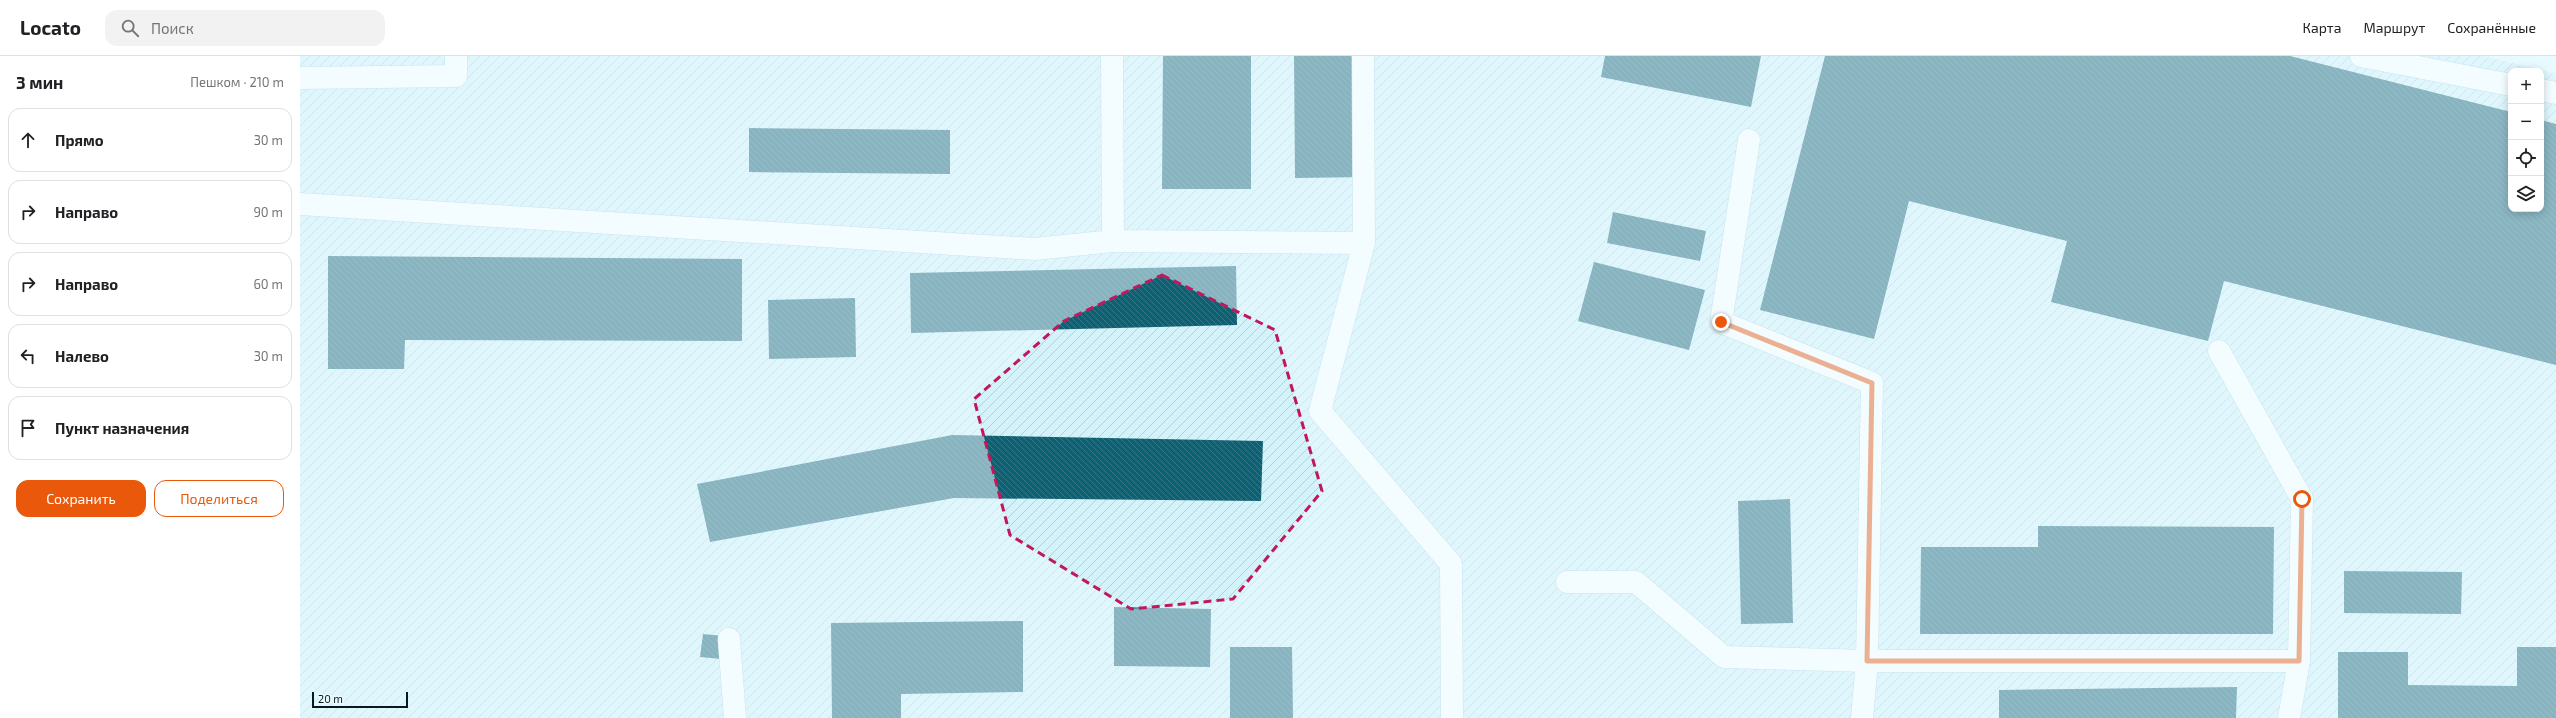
<!DOCTYPE html>
<html lang="ru">
<head>
<meta charset="utf-8">
<style>
	:root { --surface:#fff; --page:#f2f2f2; --text:#202124; --muted:#757577; --line:#e0e0e0; --accent:#ea580c }
	body { margin:0; font-family:"Exo 2",sans-serif; background:var(--page); color:var(--text) }
	.controls { position:absolute; right:12px; top:12px; display:grid; overflow:hidden; border-radius:8px; box-shadow:0 2px 10px #0003 }
	.controls button { width:36px; height:36px; display:grid; place-items:center; padding:0; border:0; border-bottom:1px solid var(--line); background:var(--surface); color:var(--text); font:20px sans-serif }
	.scale { position:absolute; left:12px; bottom:10px; width:96px; box-sizing:border-box; padding-left:4px; border:2px solid #08191d; border-top:0; font-size:11px; line-height:14px; white-space:nowrap; color:#08191d; -webkit-text-stroke:3px #e9faff; paint-order:stroke }
	.stop { position:absolute; width:12px; height:12px; margin:-9px; border:3px solid #ea580c; border-radius:50%; background:#fff }
	.stop.end { background:#ea580c; border-color:#fff; box-shadow:0 1px 4px #0008 }
	.list { margin:0; padding:0; list-style:none }
	h2 { display:flex; justify-content:space-between; align-items:center; height:52px; margin:0; padding:0 16px; font-size:17px }
	h2 small { font-size:13px; font-weight:400; color:var(--muted) }
	.list li { display:grid; grid-template-columns:26px 1fr auto; gap:12px; align-items:center; box-sizing:border-box; height:64px; margin:0 8px 8px; padding:0 8px; border:1px solid var(--line); border-radius:12px }
	.list b { display:block; font-size:15px; white-space:nowrap }
	.list em { font-size:13px; font-style:normal; color:var(--muted) }
	.actions { display:flex; gap:8px; padding:12px 16px }
	.actions a { flex:1; padding:9px 0; border:1px solid var(--accent); border-radius:12px; text-align:center; font-size:14px; color:var(--accent) }
	.actions .main { background:var(--accent); color:#fff }
	.icon { flex:none; width:22px; height:22px; fill:none; stroke:currentColor; stroke-width:2; stroke-linecap:round; stroke-linejoin:round }
	.map { position:relative; flex:none; width:2256px; height:662px; overflow:hidden }
	header { display:flex; align-items:center; gap:24px; box-sizing:border-box; height:56px; padding:0 20px; background:var(--surface); border-bottom:1px solid var(--line) }
	header strong { font-size:19px }
	nav { display:flex; gap:22px; margin-inline-start:auto; font-size:14px }
	.search { width:280px; height:36px; background:var(--page); display:flex; align-items:center; gap:10px; box-sizing:border-box; padding:0 14px; border-radius:12px; color:var(--muted); font-size:15px }
	main { display:flex }
	aside { flex:1; background:var(--surface) }
	.map>svg:first-child { display:block }
	.industrial { fill:url(#industrial-furrows); fill-rule:evenodd }
	.building { fill:url(#building-back-hatch) }
	.lines { fill:none; stroke-linecap:round; stroke-linejoin:round }
	.minor-casing { stroke:#a2ccd8; stroke-width:23 }
	.minor { stroke:#fff; stroke-width:22 }
	.route { stroke:#ea580c; stroke-width:5 }
	.marked { fill:none; stroke:#c2185b; stroke-width:3; stroke-dasharray:8 5; stroke-linejoin:round }
</style>
</head>
<body>
<header>
<strong>Locato</strong>
<div class="search"><svg class="icon" aria-label="search" viewBox="0 0 24 24"><circle cx="10" cy="10" r="6"/><path d="M15 15l6 6"/></svg>Поиск</div>
<nav><a>Карта</a><a>Маршрут</a><a>Сохранённые</a></nav>
</header>
<main>
<aside>
<h2>3 мин<small>Пешком · 210 m</small></h2>
<ul class="list">
<li><svg class="icon" aria-label="ahead" viewBox="0 0 24 24"><path d="M12 20V5M6 11l6-6 6 6"/></svg><div><b>Прямо</b></div><em>30 m</em></li>
<li><svg class="icon" aria-label="right" viewBox="0 0 24 24"><path d="M7 20v-9h11M14 6l5 5-5 5"/></svg><div><b>Направо</b></div><em>90 m</em></li>
<li><svg class="icon" aria-label="right" viewBox="0 0 24 24"><path d="M7 20v-9h11M14 6l5 5-5 5"/></svg><div><b>Направо</b></div><em>60 m</em></li>
<li><svg class="icon" aria-label="left" viewBox="0 0 24 24"><path d="M17 20v-9H6M10 6l-5 5 5 5"/></svg><div><b>Налево</b></div><em>30 m</em></li>
<li><svg class="icon" aria-label="arrive" viewBox="0 0 24 24"><path d="M6 21V4h12l-3 4 3 4H6"/></svg><div><b>Пункт назначения</b></div></li>
</ul>
<div class="actions"><a class="main">Сохранить</a><a>Поделиться</a></div>
</aside>
<div class="map">
<svg width="2256" height="662" viewBox="0 0 2256 662">
	<defs>
		<pattern id="industrial-furrows" width="10" height="10" patternUnits="userSpaceOnUse"><rect width="10" height="10" fill="#d3f2fa"/><path d="M-1 1l2-2M0 10L10 0M9 11l2-2" fill="none" stroke="#b4cfd6"/></pattern>
		<pattern id="building-back-hatch" width="6" height="6" patternUnits="userSpaceOnUse"><rect width="6" height="6" fill="#0e6173"/><path d="M-1 5l2 2M0 0l6 6M5-1l2 2" fill="none" stroke="#387785"/></pattern>
	</defs>
	<rect width="100%" height="100%" fill="#e9faff"/>
	<path class="industrial" d="M0 0H2184L2256 18V662H0ZM2211 15H2241V153H2211Z"/>
	<path class="building" d="M863 0H951V133H862Z
		M994 0H1070V121L995 122Z
		M1305 0H1461L1451 51 1301 21Z
		M1525 0H1990L2211 56V153H2241V64L2256 68V309L1924 225 1908 285 1751 246 1767 185 1609 145 1574 283 1460 254Z
		M449 72 650 74V118L449 116Z
		M1313 156 1406 175 1400 205 1307 187Z
		M28 200 442 203V285L105 284 104 313H28Z
		M1294 206 1405 234 1389 294 1278 265Z
		M936 210 937 269 611 277 610 217Z
		M555 242 556 301 469 303 468 244Z
		M652 379 963 385 961 445 654 442 410 486 397 428Z
		M1490 443 1493 567 1441 568 1438 445Z
		M1738 470 1974 471 1973 578H1620L1621 491H1738Z
		M2044 515 2162 516 2161 558 2044 557Z
		M814 551 911 553 910 611 814 610Z
		M723 565V636L601 638V662H532L531 567Z
		M403 578 424 580 421 603 400 601Z
		M930 591H992L993 662H930Z
		M2217 591H2256V662H2038V596H2108V629L2217 630Z
		M1937 631 1936 662H1699V634Z"/>
	<g class="lines">
		<g class="minor-casing">
			<path id="minor" d="M812 0 813 185
				M1063 0 1064 187 1020 355 1151 508 1152 662
				M2061 0 2211 29
				M0 22 156 20V0
				M2241 34 2256 37
				M1449 84 1421 266 1572 327 1567 605 1562 662
				M0 148 735 193 813 185 1064 187
				M1919 295 2002 443 1999 605 1989 662
				M1267 526H1336L1424 601 1567 605H1999
				M429 583 435 662"/>
		</g>
		<use href="#minor" class="minor"/>
	</g>
	<g class="lines">
		<path class="route" d="M1421 266 1572 327 1567 605H1999L2002 443"/>
	</g>
	<path d="M0 0H2256V662H0ZM862 219 975 274 1022 435 933 543 831 553 710 479 674 343 764 265Z" fill="#e9faff" fill-opacity=".55" fill-rule="evenodd"/>
	<path class="marked" d="M862 219 975 274 1022 435 933 543 831 553 710 479 674 343 764 265Z"/>
</svg>
<div class="controls">
<button>+</button>
<button>−</button>
<button><svg class="icon" aria-label="locate" viewBox="0 0 24 24"><circle cx="12" cy="12" r="6"/><path d="M12 2v4M12 18v4M2 12h4M18 12h4"/></svg></button>
<button><svg class="icon" aria-label="layers" viewBox="0 0 24 24"><path d="M12 4l9 5-9 5-9-5zM3 14l9 5 9-5"/></svg></button>
</div>
<div class="scale">20 m</div>
<div class="stop" style="left:2002px;top:443px"></div>
<div class="stop end" style="left:1421px;top:266px"></div>
</div>
</main>
</body>
</html>
